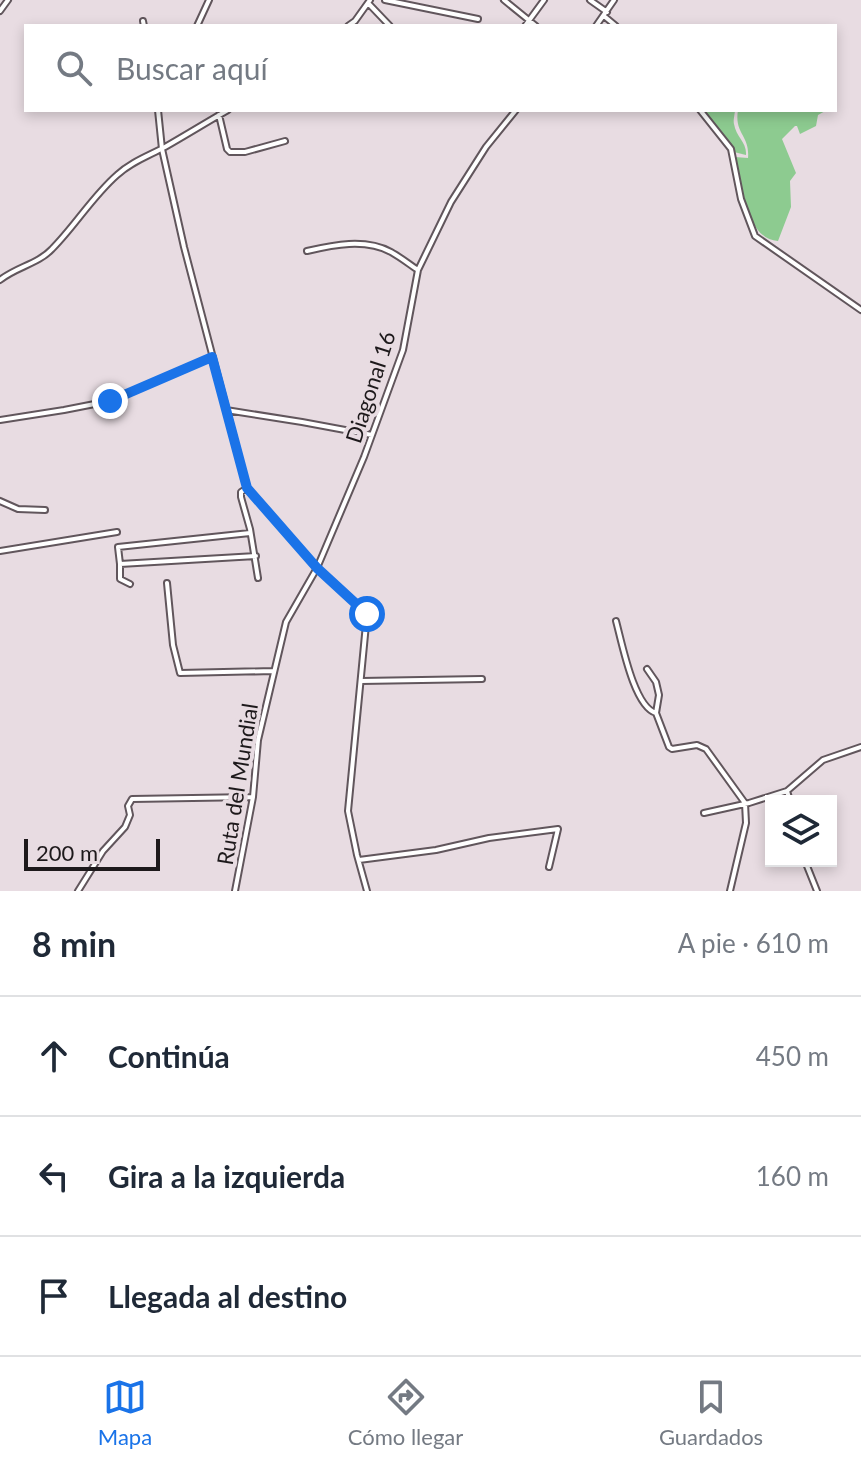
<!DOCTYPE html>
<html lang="es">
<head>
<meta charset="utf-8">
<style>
	:root { --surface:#fff; --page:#f6f6f7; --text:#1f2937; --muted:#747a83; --line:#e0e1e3; --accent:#1a73e8 }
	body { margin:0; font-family:Lato,sans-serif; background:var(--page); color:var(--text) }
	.controls { position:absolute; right:24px; bottom:24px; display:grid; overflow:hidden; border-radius:0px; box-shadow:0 4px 12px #0003 }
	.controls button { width:72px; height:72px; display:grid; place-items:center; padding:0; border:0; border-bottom:2px solid var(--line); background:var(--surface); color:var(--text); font:40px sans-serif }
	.scale { position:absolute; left:24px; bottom:20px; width:136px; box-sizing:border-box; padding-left:8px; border:4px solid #1d191b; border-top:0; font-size:22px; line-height:28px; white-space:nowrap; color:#1d191b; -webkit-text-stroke:6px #e8dce2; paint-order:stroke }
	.stop { position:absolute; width:24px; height:24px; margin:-18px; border:6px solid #1a73e8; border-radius:50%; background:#fff }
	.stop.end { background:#1a73e8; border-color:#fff; box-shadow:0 2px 8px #0008 }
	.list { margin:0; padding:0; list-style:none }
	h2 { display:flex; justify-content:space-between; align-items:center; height:104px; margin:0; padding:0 32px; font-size:34px }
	h2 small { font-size:26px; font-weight:400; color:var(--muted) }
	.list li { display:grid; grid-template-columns:52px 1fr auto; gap:24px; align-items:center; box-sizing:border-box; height:120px; padding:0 32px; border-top:2px solid var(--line) }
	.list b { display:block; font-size:30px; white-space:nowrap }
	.list em { font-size:26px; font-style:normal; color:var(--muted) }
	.icon { flex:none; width:44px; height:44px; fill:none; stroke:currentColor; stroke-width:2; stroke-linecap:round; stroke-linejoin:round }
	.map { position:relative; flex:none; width:861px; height:891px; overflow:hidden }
	.search { position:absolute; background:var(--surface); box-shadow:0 4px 12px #0003; left:24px; right:24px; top:24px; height:88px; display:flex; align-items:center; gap:20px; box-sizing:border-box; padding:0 28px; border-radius:0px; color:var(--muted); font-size:30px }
	.sheet { height:464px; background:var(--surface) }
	nav { display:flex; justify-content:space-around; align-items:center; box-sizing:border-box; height:112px; border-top:2px solid var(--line); background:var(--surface); font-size:22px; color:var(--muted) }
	nav a { display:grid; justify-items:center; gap:4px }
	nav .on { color:var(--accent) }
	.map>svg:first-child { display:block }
	.green { fill:#8dcb90 }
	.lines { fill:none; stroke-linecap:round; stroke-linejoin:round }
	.minor-casing { stroke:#61565c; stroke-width:8 }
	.minor { stroke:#fff; stroke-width:4 }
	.route { stroke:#1a73e8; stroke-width:10 }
	.labels { text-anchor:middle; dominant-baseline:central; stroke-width:8; stroke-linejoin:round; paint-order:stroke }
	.street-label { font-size:22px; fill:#1d191b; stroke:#e8dce2 }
</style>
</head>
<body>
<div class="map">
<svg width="861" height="891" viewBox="0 0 861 891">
	<rect width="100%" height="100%" fill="#e8dce2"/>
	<path class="green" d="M709 110H735C735 113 733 121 734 124 736 137 747 142 746 155L734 152 706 113Z
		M738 110H827L818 115 816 126 800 134 797 126H795L782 139 796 173 790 181 791 207 778 241C746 240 741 181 735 157L748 158C750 135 734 134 738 110Z"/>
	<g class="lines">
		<g class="minor-casing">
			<path id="minor" d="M385 0 478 19
				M504 0 536 26
				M590 0 607 12
				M368 3 390 26
				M0 11 8 0
				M604 16 616 26
				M143 21 144 26
				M197 26 209 0
				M348 26 355 21 370 0
				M525 26 544 0
				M596 26 614 0
				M158 110 162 149 184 247 247 488 317 568 367 614 348 811 357 855 367 891
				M700 110 731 149 741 199 755 236 861 310
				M219 115 227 149 230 152H245L285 141
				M307 251C333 245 365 238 391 252 400 257 409 264 418 270
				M0 280C16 267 38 264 52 249 75 226 92 197 117 175 131 162 148 156 165 147 186 135 207 122 228 110
				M226 410 302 422 372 435
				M0 420 64 410 110 401 212 357
				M247 488 241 492V497L250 529 258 578
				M0 501 18 509 45 510
				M0 551 117 532
				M120 564 256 556
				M167 583 173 645 180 673 273 671
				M130 584 120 579V564L118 547 250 533
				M616 621C622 643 634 707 656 713
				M647 669 656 682 659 695 656 713 669 747 672 749 697 745 706 749 745 803 746 823 730 891
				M361 681 482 679
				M787 791 790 801
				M704 813 749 803 787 791 823 760 861 747
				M359 860 436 850 489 838 558 829 549 867
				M805 861 817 891
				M78 891 103 851 125 827 130 815 128 806 132 799 253 797
				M235 891 253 797 258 740 286 622 317 568 364 457 403 350 418 270 451 202 486 147 516 110"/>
		</g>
		<use href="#minor" class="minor"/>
	</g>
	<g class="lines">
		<path class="route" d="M110 401 212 357 247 488 317 568 367 614"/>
	</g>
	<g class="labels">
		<g class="street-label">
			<text transform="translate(370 387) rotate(-72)">Diagonal 16</text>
			<text transform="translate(237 784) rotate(-81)">Ruta del Mundial</text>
		</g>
	</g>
</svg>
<div class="controls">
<button><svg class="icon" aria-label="layers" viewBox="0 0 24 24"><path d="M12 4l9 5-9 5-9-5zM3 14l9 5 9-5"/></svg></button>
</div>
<div class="scale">200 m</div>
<div class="stop" style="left:367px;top:614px"></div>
<div class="stop end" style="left:110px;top:401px"></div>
<div class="search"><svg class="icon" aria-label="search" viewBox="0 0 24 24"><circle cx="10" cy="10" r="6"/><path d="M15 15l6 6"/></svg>Buscar aquí</div>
</div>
<section class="sheet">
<h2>8 min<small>A pie · 610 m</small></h2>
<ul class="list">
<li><svg class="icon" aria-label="ahead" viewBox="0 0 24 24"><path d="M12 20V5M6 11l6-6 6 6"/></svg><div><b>Continúa</b></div><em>450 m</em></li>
<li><svg class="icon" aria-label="left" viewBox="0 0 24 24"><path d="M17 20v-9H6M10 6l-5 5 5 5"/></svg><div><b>Gira a la izquierda</b></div><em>160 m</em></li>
<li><svg class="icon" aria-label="arrive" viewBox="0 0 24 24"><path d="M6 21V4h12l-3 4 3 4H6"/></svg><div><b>Llegada al destino</b></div></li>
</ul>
</section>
<nav>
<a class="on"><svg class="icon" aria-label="map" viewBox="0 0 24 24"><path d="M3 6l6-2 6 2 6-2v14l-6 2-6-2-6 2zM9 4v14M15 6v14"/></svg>Mapa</a>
<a><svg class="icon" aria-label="directions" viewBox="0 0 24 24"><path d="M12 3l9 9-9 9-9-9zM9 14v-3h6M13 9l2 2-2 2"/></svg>Cómo llegar</a>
<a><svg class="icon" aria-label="saved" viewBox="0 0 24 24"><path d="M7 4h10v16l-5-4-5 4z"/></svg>Guardados</a>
</nav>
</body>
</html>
